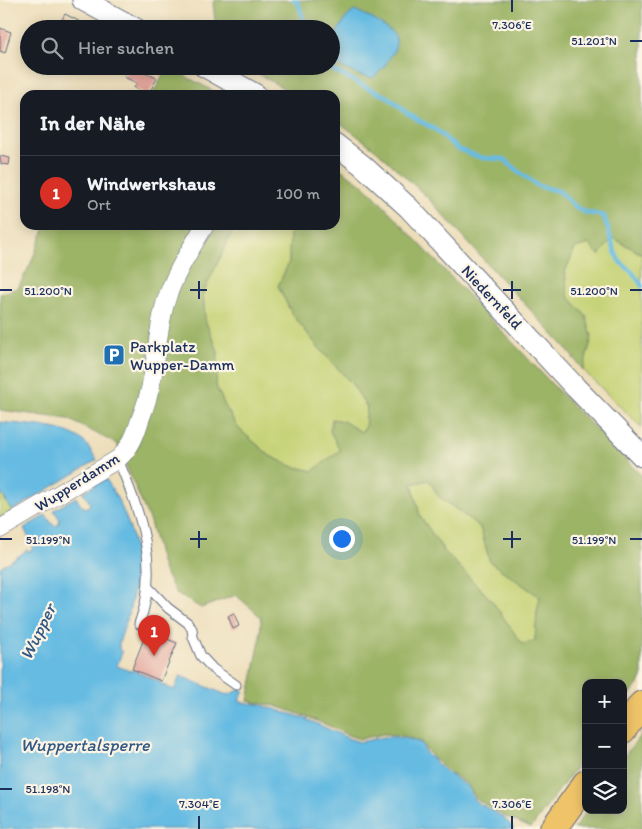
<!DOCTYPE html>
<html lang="de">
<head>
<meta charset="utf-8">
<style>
	:root { --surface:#171b24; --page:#242831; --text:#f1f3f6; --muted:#9ea1a6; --line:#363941; --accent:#d93025 }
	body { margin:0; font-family:Itim,sans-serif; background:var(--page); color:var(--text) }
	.controls { position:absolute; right:15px; bottom:15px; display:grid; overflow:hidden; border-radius:10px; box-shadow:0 2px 12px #0003 }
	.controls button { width:45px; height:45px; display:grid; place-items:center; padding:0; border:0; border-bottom:1px solid var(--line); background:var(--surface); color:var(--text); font:25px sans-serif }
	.you { position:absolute; left:341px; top:538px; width:18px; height:18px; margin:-12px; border:4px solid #fff; border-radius:50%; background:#1a73e8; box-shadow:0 0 0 8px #1a73e833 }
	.badge { display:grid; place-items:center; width:32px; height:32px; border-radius:50%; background:var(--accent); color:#fff; font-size:16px; font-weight:700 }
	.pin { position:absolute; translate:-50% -41px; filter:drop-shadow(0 1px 2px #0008) }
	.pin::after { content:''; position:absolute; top:26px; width:18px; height:15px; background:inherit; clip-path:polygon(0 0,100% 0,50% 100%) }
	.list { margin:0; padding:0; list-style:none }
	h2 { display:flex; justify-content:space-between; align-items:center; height:65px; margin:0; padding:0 20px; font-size:21px }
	h2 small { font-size:16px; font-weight:400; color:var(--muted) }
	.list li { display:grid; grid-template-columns:32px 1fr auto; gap:15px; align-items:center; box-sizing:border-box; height:75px; padding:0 20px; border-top:1px solid var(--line) }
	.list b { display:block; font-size:19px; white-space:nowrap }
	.list p { margin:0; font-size:16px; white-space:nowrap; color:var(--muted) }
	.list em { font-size:16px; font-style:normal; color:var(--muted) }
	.icon { flex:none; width:28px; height:28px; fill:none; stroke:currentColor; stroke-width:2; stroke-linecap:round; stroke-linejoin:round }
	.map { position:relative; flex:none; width:642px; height:829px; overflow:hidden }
	.search { position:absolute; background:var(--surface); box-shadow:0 2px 12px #0003; left:20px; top:20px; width:320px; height:55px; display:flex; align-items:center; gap:12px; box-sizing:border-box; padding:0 18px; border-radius:28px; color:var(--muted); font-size:19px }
	.panel { position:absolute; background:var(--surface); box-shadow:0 2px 12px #0003; left:20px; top:90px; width:320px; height:140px; border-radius:15px }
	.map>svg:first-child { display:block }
	.green { fill:#c5d274; stroke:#708069 }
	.forest { fill:#9cb466; stroke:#5c7262; fill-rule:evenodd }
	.water { fill:#66bbe2; stroke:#4075a0 }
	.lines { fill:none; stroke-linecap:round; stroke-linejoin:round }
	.stream { stroke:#66bbe2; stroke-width:4.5 }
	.building { fill:#e3a59b }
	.service-casing { stroke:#646c7e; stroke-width:11 }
	.minor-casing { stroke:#646c7e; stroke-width:19 }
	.tertiary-casing { stroke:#646c7e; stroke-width:23 }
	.primary-casing { stroke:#646c7e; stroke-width:28 }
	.service { stroke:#fff; stroke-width:9 }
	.minor { stroke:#fff; stroke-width:18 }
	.tertiary { stroke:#fff; stroke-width:21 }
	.primary { stroke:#efc469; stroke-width:26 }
	.ticks { fill:none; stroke:#1b2f5e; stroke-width:2 }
	.labels { text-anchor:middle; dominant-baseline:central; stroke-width:4.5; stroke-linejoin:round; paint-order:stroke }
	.street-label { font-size:16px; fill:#1b2f5e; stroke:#fcf5e5 }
	.poi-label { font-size:16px; fill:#1b2f5e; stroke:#fcf5e5; text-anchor:start }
	.water-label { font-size:18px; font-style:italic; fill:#325986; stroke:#fcf5e5 }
	.ticks-label { font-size:12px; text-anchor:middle; fill:#1b2f5e; stroke:#fcf5e5; stroke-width:4.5; stroke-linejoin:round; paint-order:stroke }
</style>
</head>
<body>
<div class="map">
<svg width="642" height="829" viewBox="0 0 642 829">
	<rect width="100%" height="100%" fill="#fcf5e5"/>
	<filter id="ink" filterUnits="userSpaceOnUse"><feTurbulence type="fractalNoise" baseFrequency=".02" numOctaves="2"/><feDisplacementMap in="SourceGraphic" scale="10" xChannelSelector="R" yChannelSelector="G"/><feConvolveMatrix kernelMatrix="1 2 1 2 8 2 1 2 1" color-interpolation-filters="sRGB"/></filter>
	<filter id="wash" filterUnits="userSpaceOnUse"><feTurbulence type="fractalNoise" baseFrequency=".0096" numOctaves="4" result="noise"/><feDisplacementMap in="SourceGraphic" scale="20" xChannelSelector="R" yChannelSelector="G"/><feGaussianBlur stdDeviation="1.12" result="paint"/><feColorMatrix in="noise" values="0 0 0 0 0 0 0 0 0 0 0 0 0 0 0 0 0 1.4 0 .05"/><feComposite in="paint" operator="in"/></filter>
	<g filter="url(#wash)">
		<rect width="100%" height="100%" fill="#eddeba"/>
		<path class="green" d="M236 225H290L289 262 278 286 292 314 319 348 352 384 367 407 365 428 361 432 343 421 330 431 341 450 313 471 291 466 270 456 238 428 225 406 216 386 218 352 205 320 203 293Z
			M613 238 642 254V428L583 370 592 337 586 316 568 296 565 272 575 248Z
			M429 480 439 496 480 527 490 562 540 597 537 612 535 641 522 645 492 601 444 551 420 516 412 484Z
			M0 492 12 511 0 518Z"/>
		<path class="forest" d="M215 0H642V254L613 238 599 255 589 244 575 248 565 272 568 296 586 316 592 337 583 370 564 346 492 269 428 198 376 150 335 119V95H295L245 66H331V29H216L213 3Z
			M168 67 221 95H152Z
			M335 168H339L366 187 567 400 642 476V679L623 704V683H586V754L531 828 506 817 476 799 467 784 447 771 429 753 421 742 410 738 398 735 384 734 360 739 350 736 329 726 305 716 276 706 248 701 260 640 261 617 236 595 201 608 176 593 163 569 150 522 117 444 68 419 0 410V294L18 288 30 265 46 225H236L203 293 205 320 218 352 216 386 225 406 238 428 270 456 291 466 313 471 340 450 330 431 332 419 343 421 361 432 365 428 367 407 352 384 319 348 292 314 278 286 289 262 290 225H335ZM429 480 438 496 480 527 490 562 540 597 537 612 535 641 522 644 492 601 444 551 420 516 412 484Z
			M642 733V829H574L587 810H623V758Z"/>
		<path class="water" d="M355 10C364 15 394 28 396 39 397 45 394 52 390 57 386 65 380 73 372 78L358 75 331 62V42L346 18Z
			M0 422C23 425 66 425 83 441 89 446 93 454 97 460L12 511 0 491Z
			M106 479C129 516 142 550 133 595 130 611 124 627 119 643V649L122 652 117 666 130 671 132 670 161 682V684L174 690 180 676 227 695 242 689 244 690 239 701 245 703 258 704 304 718 350 739 360 742 384 737H397L409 739 421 743 426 753 447 773 467 786 475 801 504 818 514 829H0V567L19 556 27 550 30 551 33 549 32 544 24 528 46 515 52 524 55 526 58 525 60 520 54 510 76 497C79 502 81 509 88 507L90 503 83 492Z"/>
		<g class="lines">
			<path class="stream" d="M294 0 298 2 306 29
				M325 66 366 87 388 97 408 114 436 130 458 149 482 158 504 159 520 173 538 186 559 191 574 206 584 212 604 216 614 249 619 261 633 273 642 286"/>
		</g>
		<g id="blocks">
			<path class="building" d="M65 14 94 29H63L58 26Z
				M0 28 11 32 5 53 0 51Z
				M130 66H145L142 72 157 78 148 95 134 88 137 83 124 77Z
				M0 156 10 158 9 165 1 164Z
				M234 613 239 626 233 629 228 616Z
				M147 631 177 643 161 681 132 669Z"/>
		</g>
	</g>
	<g filter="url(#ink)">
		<use href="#blocks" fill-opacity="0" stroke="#646c7e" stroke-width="1"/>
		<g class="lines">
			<g class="service-casing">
				<path id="service" d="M118 459C140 514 161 565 139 624
					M149 588 168 608 188 623 192 629 193 637 201 656 213 669 236 685"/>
			</g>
			<g class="minor-casing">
				<path id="minor" d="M0 529 118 459C131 447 135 436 140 420 145 407 150 393 152 379 157 354 158 329 165 304 173 276 190 250 205 225"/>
			</g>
			<g class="tertiary-casing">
				<path id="tertiary" d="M83 0 136 29
					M204 66 256 95
					M335 144 362 165 409 208 576 388 642 456"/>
			</g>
			<g class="primary-casing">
				<path id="primary" d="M623 730 642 704
					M553 829 586 783"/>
			</g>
			<use href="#service" class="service"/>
			<use href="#minor" class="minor"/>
			<use href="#tertiary" class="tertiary"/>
			<use href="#primary" class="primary"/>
		</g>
	</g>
	<path class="ticks" d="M512 0V12M630 41H642M199 281V299M512 281V299M0 290H12M190 290H207M503 290H521M630 290H642M199 531V548M512 531V548M0 539H12M190 539H207M503 539H521M630 539H642M0 789H12M199 816V829M512 816V829"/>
	<defs>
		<g id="parking-square" transform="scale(1.125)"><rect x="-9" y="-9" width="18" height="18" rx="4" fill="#1f6fb2" stroke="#fcf5e5"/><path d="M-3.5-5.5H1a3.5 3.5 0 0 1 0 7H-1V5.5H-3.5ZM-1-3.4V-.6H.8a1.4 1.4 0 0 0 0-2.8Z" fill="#fff"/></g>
	</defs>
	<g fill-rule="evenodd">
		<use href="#parking-square" x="114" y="355"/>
	</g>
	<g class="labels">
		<g class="street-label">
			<text transform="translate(492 297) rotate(47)">Niedernfeld</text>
			<text transform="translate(77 482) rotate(-32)">Wupperdamm</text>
		</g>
		<g class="poi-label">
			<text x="130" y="346">Parkplatz<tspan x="130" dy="18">Wupper-Damm</tspan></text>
		</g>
		<g class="water-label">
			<text transform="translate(38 632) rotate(-64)">Wupper</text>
			<text x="85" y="745">Wuppertalsperre</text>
		</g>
	</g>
	<g class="ticks-label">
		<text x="512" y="29">7.306°E</text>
		<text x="594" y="45">51.201°N</text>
		<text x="48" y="295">51.200°N</text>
		<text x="594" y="295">51.200°N</text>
		<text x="48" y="544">51.199°N</text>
		<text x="594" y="544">51.199°N</text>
		<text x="48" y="793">51.198°N</text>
		<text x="199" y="808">7.304°E</text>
		<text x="512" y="808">7.306°E</text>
	</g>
</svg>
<div class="controls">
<button>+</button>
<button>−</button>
<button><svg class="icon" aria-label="layers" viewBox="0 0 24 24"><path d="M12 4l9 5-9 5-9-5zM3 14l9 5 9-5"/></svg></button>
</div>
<div class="you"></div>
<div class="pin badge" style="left:154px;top:656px">1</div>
<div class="search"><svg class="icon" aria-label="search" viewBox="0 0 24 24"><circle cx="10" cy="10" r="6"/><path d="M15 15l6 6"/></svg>Hier suchen</div>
<section class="panel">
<h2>In der Nähe<small></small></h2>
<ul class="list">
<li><span class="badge">1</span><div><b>Windwerkshaus</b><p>Ort</p></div><em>100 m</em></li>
</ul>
</section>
</div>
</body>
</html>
